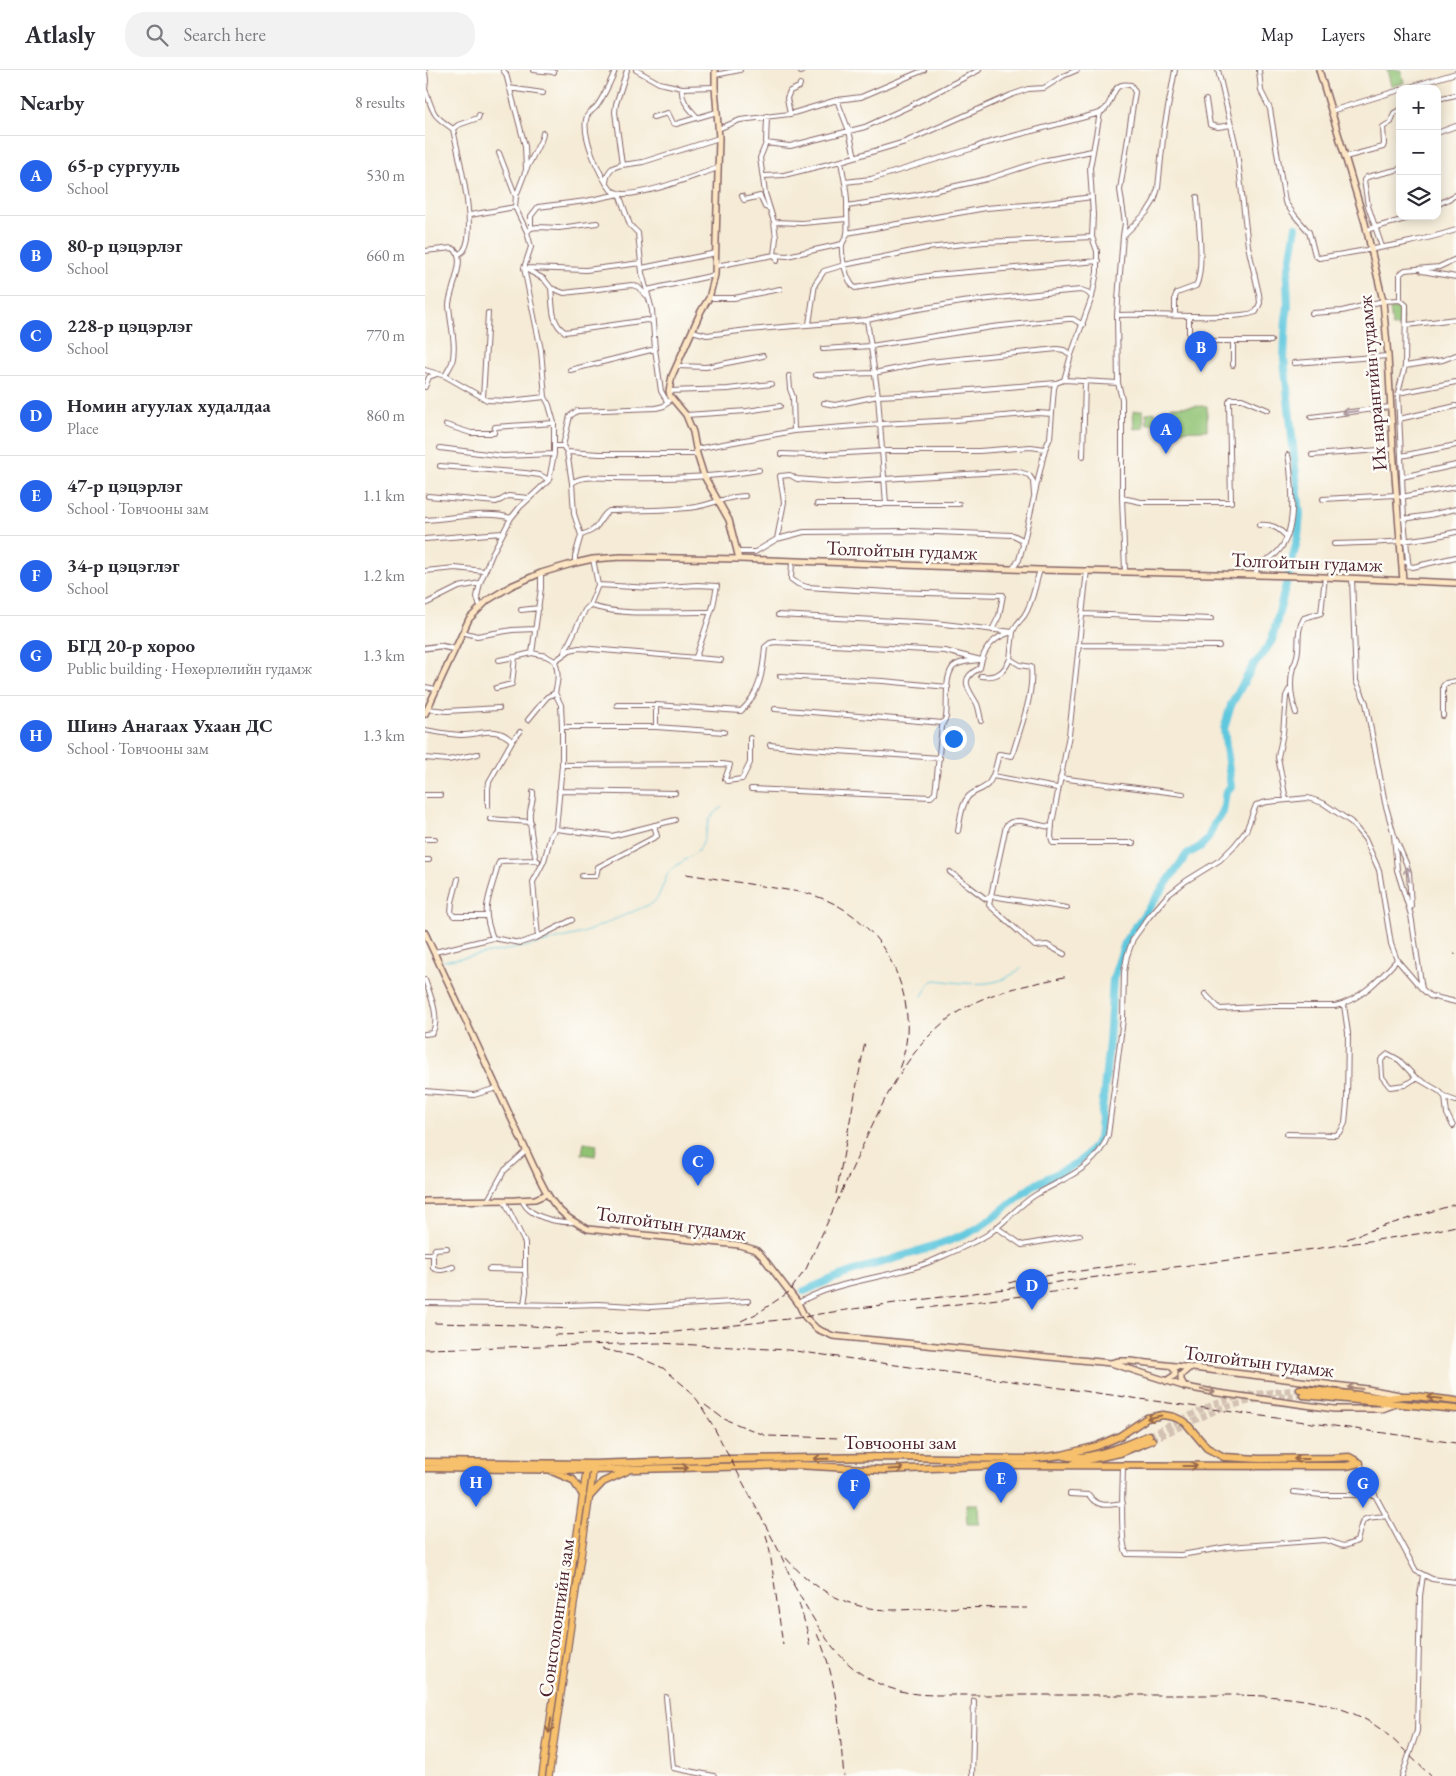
<!DOCTYPE html>
<html lang="en">
<head>
<meta charset="utf-8">
<style>
	:root { --surface:#fff; --page:#f2f2f3; --text:#2b2b33; --muted:#7c7c81; --line:#e1e1e2; --accent:#2563eb }
	body { margin:0; font-family:"EB Garamond",serif; background:var(--page); color:var(--text) }
	.controls { position:absolute; right:15px; top:15px; display:grid; overflow:hidden; border-radius:10px; box-shadow:0 2px 12px #0003 }
	.controls button { width:45px; height:45px; display:grid; place-items:center; padding:0; border:0; border-bottom:1px solid var(--line); background:var(--surface); color:var(--text); font:25px sans-serif }
	.you { position:absolute; left:528px; top:668px; width:18px; height:18px; margin:-12px; border:4px solid #fff; border-radius:50%; background:#1a73e8; box-shadow:0 0 0 8px #1a73e833 }
	.badge { display:grid; place-items:center; width:32px; height:32px; border-radius:50%; background:var(--accent); color:#fff; font-size:16px; font-weight:700 }
	.pin { position:absolute; translate:-50% -41px; filter:drop-shadow(0 1px 2px #0008) }
	.pin::after { content:''; position:absolute; top:26px; width:18px; height:15px; background:inherit; clip-path:polygon(0 0,100% 0,50% 100%) }
	.list { margin:0; padding:0; list-style:none }
	h2 { display:flex; justify-content:space-between; align-items:center; height:65px; margin:0; padding:0 20px; font-size:21px }
	h2 small { font-size:16px; font-weight:400; color:var(--muted) }
	.list li { display:grid; grid-template-columns:32px 1fr auto; gap:15px; align-items:center; box-sizing:border-box; height:80px; padding:0 20px; border-top:1px solid var(--line) }
	.list b { display:block; font-size:19px; white-space:nowrap }
	.list p { margin:0; font-size:16px; white-space:nowrap; color:var(--muted) }
	.list em { font-size:16px; font-style:normal; color:var(--muted) }
	.icon { flex:none; width:28px; height:28px; fill:none; stroke:currentColor; stroke-width:2; stroke-linecap:round; stroke-linejoin:round }
	.map { position:relative; flex:none; width:1031px; height:1706px; overflow:hidden }
	header { display:flex; align-items:center; gap:30px; box-sizing:border-box; height:70px; padding:0 25px; background:var(--surface); border-bottom:1px solid var(--line) }
	header strong { font-size:24px }
	nav { display:flex; gap:28px; margin-inline-start:auto; font-size:18px }
	.search { width:350px; height:45px; background:var(--page); display:flex; align-items:center; gap:12px; box-sizing:border-box; padding:0 18px; border-radius:20px; color:var(--muted); font-size:19px }
	main { display:flex }
	aside { flex:1; background:var(--surface) }
	.map>svg:first-child { display:block }
	.green { fill:#90c273; stroke:#6d704f }
	.lines { fill:none; stroke-linecap:round; stroke-linejoin:round }
	.stream { stroke:#61c8de; stroke-width:1 }
	.river { stroke:#61c8de; stroke-width:8 }
	.trunk-tunnel { stroke:#d3c2b4; stroke-width:6; stroke-dasharray:6 3; stroke-linecap:butt }
	.minor-casing { stroke:#866667; stroke-width:6 }
	.tertiary-casing { stroke:#866667; stroke-width:7 }
	.secondary-casing { stroke:#866667; stroke-width:8 }
	.primary-casing { stroke:#866667; stroke-width:8 }
	.trunk-casing { stroke:#866667; stroke-width:9 }
	.minor { stroke:#fff; stroke-width:4 }
	.tertiary { stroke:#fff; stroke-width:4.5 }
	.secondary { stroke:#fce6c4; stroke-width:5 }
	.primary { stroke:#f7c06c; stroke-width:5.5 }
	.trunk { stroke:#f7c06c; stroke-width:6 }
	.rail { stroke:#4a1f2b; stroke-width:1; stroke-dasharray:8 4; stroke-linecap:butt }
	.oneway { stroke:#ae9aa0 }
	.oneway2 { stroke:#a38278 }
	.oneway3 { stroke:#986748 }
	.labels { text-anchor:middle; dominant-baseline:central; stroke-width:5; stroke-linejoin:round; paint-order:stroke }
	.street-label { font-size:20px; fill:#4a1f2b; stroke:#fdfcf7 }
</style>
</head>
<body>
<header>
<strong>Atlasly</strong>
<div class="search"><svg class="icon" aria-label="search" viewBox="0 0 24 24"><circle cx="10" cy="10" r="6"/><path d="M15 15l6 6"/></svg>Search here</div>
<nav><a>Map</a><a>Layers</a><a>Share</a></nav>
</header>
<main>
<aside>
<h2>Nearby<small>8 results</small></h2>
<ul class="list">
<li><span class="badge">A</span><div><b>65-р сургууль</b><p>School</p></div><em>530 m</em></li>
<li><span class="badge">B</span><div><b>80-р цэцэрлэг</b><p>School</p></div><em>660 m</em></li>
<li><span class="badge">C</span><div><b>228-р цэцэрлэг</b><p>School</p></div><em>770 m</em></li>
<li><span class="badge">D</span><div><b>Номин агуулах худалдаа</b><p>Place</p></div><em>860 m</em></li>
<li><span class="badge">E</span><div><b>47-р цэцэрлэг</b><p>School · Товчооны зам</p></div><em>1.1 km</em></li>
<li><span class="badge">F</span><div><b>34-р цэцэглэг</b><p>School</p></div><em>1.2 km</em></li>
<li><span class="badge">G</span><div><b>БГД 20-р хороо</b><p>Public building · Нөхөрлөлийн гудамж</p></div><em>1.3 km</em></li>
<li><span class="badge">H</span><div><b>Шинэ Анагаах Ухаан ДС</b><p>School · Товчооны зам</p></div><em>1.3 km</em></li>
</ul>
</aside>
<div class="map">
<svg width="1031" height="1706" viewBox="0 0 1031 1706">
	<rect width="100%" height="100%" fill="#fdfcf7"/>
	<filter id="ink" filterUnits="userSpaceOnUse"><feTurbulence type="fractalNoise" baseFrequency=".02" numOctaves="2"/><feDisplacementMap in="SourceGraphic" scale="10" xChannelSelector="R" yChannelSelector="G"/><feConvolveMatrix kernelMatrix="1 2 1 2 8 2 1 2 1" color-interpolation-filters="sRGB"/></filter>
	<filter id="wash" filterUnits="userSpaceOnUse"><feTurbulence type="fractalNoise" baseFrequency=".0096" numOctaves="4" result="noise"/><feDisplacementMap in="SourceGraphic" scale="20" xChannelSelector="R" yChannelSelector="G"/><feGaussianBlur stdDeviation="1.12" result="paint"/><feColorMatrix in="noise" values="0 0 0 0 0 0 0 0 0 0 0 0 0 0 0 0 0 1.4 0 .05"/><feComposite in="paint" operator="in"/></filter>
	<g filter="url(#wash)">
		<rect width="100%" height="100%" fill="#f5ebd6"/>
		<path class="green" d="M962 0H976L979 13 966 16Z
			M976 238 978 256 967 257 965 239Z
			M782 336V360L746 361 745 337Z
			M718 340 719 358 709 359 708 341Z
			M730 342 731 354H722L721 343Z
			M159 1072 172 1074 170 1086 157 1084Z
			M541 1434H553L554 1454H542Z"/>
		<g class="lines">
			<path class="stream" d="M18 891 99 877 158 863 228 833 233 827 244 801 273 781 278 772 285 748 297 737
				M497 926 505 913 510 910C530 912 556 917 576 910 584 907 591 902 597 898"/>
			<path class="river" d="M379 1221C396 1214 412 1206 429 1201 468 1188 508 1179 545 1162 570 1150 587 1129 610 1115 636 1099 657 1098 674 1069L684 973 688 909 701 870 762 784 775 777 783 768 790 752 798 742 801 721 806 717 799 659 806 635 829 594 836 587 847 570 873 467 875 444 859 289 861 249 863 236 862 210 871 157"/>
		</g>
	</g>
	<g filter="url(#ink)">
		<g class="lines">
			<path class="trunk-tunnel" d="M724 1365 789 1334 820 1325 875 1319
				M727 1370 797 1338 839 1328 878 1325"/>
			<g class="minor-casing">
				<path id="minor" d="M108 0 129 2
					M190 0C188 7 175 34 170 38 167 41 164 42 162 46 155 64 175 106 186 120 189 122 193 123 197 124 221 125 269 106 293 98
					M211 0 234 13 257 18 290 17
					M376 0V2
					M834 0 836 21 845 39 860 132 870 146 884 162 890 185 894 188C939 180 988 174 1031 160
					M0 1 1 11 0 19
					M290 5 315 0
					M84 18 118 23
					M257 18C255 30 265 39 272 47
					M0 19C9 44 6 44 28 59 33 84 53 159 39 180 38 182 35 183 33 185
					M978 19 1031 3
					M1012 29 1031 25
					M412 30 424 61 430 87
					M781 30 785 55 793 57 806 55
					M906 41 975 20
					M365 44 362 28 365 21 374 17 375 14
					M342 46 341 73 335 88 340 123 349 152 351 168 349 185 352 188V191
					M228 47 243 43 248 53 251 54 292 42
					M28 59 33 55 53 48 54 45
					M293 59 315 50 365 44 412 30 436 27 499 0
					M1012 63 1031 56
					M341 73 365 76 440 57 483 37 554 0
					M74 83 91 127
					M920 87 958 77 959 74 958 57 966 52 969 43 975 40
					M416 91C418 106 423 121 422 137 422 143 423 160 422 164 421 168 418 171 417 175 416 186 421 211 430 218L509 205 673 191
					M197 95 218 92 294 68
					M102 98 117 68 118 63
					M339 106 359 105 416 91 480 72 586 25 603 19 619 18 638 6 652 0
					M181 112C183 100 186 97 197 95L190 42 191 34 202 0
					M420 112 446 109 549 78 558 74 675 43
					M317 126 319 130 335 126 340 137 345 139
					M1012 135 1031 125
					M422 136 491 125 562 109 617 91 667 81
					M45 145 90 137
					M349 152 377 153 421 149
					M106 158 113 157 134 158 172 153
					M941 160 991 146
					M102 162 106 158V146L113 137 161 131 194 124 205 155 213 163 217 203 227 240 230 279 236 321 243 333
					M422 163 561 138 613 134 667 127
					M957 177 943 136 939 110 942 107 975 99
					M0 181 27 178C44 185 24 222 24 235 25 254 32 274 27 293 25 297 22 302 20 306
					M291 196 349 185 362 186 417 174
					M99 198 119 209 126 218 139 223 207 215 213 217 223 227
					M101 198 161 200 216 193
					M217 198 291 183
					M997 201 1031 207
					M126 218C128 233 125 253 140 262L222 250 227 251
					M222 220 290 205
					M284 228H309L355 219
					M975 230V204L980 200 1014 197 1031 189
					M887 243 917 241 958 231 975 230 981 235 980 296 973 323 979 449 983 491
					M692 245C727 244 762 247 796 246 808 246 820 246 831 242L835 233 834 224 823 176 812 81 793 0
					M750 245V227L752 223 771 216C780 197 773 150 772 127
					M764 246V266L768 271H846
					M442 250 453 326 461 434
					M384 254 390 214 399 201 419 195 502 178 559 172 667 167
					M982 255 1031 249
					M267 261 282 265 323 260 442 250 488 240 537 232 621 223 656 220 662 222 667 227
					M808 271V295
					M398 279 446 276 567 257 643 249H648L658 255
					M869 293 963 286
					M252 296 281 297 338 286
					M980 296 1018 290 1031 285
					M0 300 20 306 62 330 84 331 120 327
					M145 300 230 279
					M391 305 449 303 504 292 632 279 639 280 646 285
					M364 306 365 319 368 327 369 361
					M693 313 639 310 646 285 667 227 672 202V181L667 167 668 145 665 98 675 43C677 41 680 40 681 38 690 27 687 11 706 15L710 22 695 120 700 153 698 166
					M0 317 4 307 12 304
					M244 321 303 319 346 314
					M973 323 1031 312
					M58 328 63 243
					M399 333 410 335 453 326 497 324 631 313
					M261 345 322 341 355 336
					M886 347 965 337
					M974 349 1031 336
					M21 355 46 363H69L70 357 129 353
					M129 376H138L145 346 152 341 231 338 239 336 244 331
					M138 376 142 382 175 384H272
					M15 378 78 386 129 384
					M271 379 369 361 456 354 531 350 613 343 627 344
					M142 382 147 413 149 444 156 465 150 486V493
					M356 384 386 385 458 381H554L606 377 620 379
					M887 385 968 379
					M658 386 660 311
					M976 386 1031 375
					M15 396 100 403 115 405 124 410
					M977 407 1031 395
					M147 413C157 405 176 408 188 408 237 409 286 408 334 400
					M3 426 71 432 76 430 83 426 104 428
					M976 427 1031 417
					M697 428 716 432H806L804 332 806 329H817L843 340
					M898 429 971 425
					M392 434H534
					M978 449 1005 445 1031 439
					M0 450C26 449 62 440 86 448
					M834 455C846 454 853 457 862 467
					M156 465C161 463 167 462 171 457 176 452 177 445 184 441 213 440 242 441 271 437 288 434 303 426 320 426
					M0 469 77 463
					M352 469 379 462 485 461 588 465 596 469 598 475
					M909 474C952 473 989 472 1031 462
					M313 482H330L352 469 359 432 355 406 365 405 372 409 410 412 591 401 604 405 608 411 609 424
					M367 492 366 509 373 514 382 517 463 522 578 525 574 546 567 560
					M977 492 983 491 984 496 988 497 1031 487
					M588 498 594 490 598 475 620 379 625 368 629 318 631 313 639 310
					M662 500 644 665 627 753 626 767 628 773H708
					M0 501 30 498 59 501
					M700 501 697 428V329L693 313 692 245 695 203 698 166 722 142 729 131 733 118 739 59 750 0
					M830 505 834 493C870 483 869 438 866 409 865 401 865 393 863 385
					M927 508 931 611 941 633 960 733 969 765 972 800 986 845 997 919
					M173 515 226 518 272 515 292 516 288 536 271 587
					M0 534 34 517 55 513
					M165 535C192 547 253 541 285 542
					M55 537 52 527 55 513 68 482 86 448 95 437 124 410 129 384V353L124 335 120 327 116 280 99 198 106 177 102 162 90 137 91 126 101 100 100 76 81 4 78 0
					M96 540 114 538
					M658 544 786 549
					M353 545 510 553 588 562 585 589 595 595 606 597C609 627 595 657 587 686L574 684C571 694 570 706 563 714 558 720 548 721 543 727 536 735 535 751 533 761
					M37 562 52 566 87 560 110 559
					M653 575 794 576
					M139 583 160 540 165 535 173 515 168 489
					M74 590 90 587
					M130 591 145 580 154 578 296 590
					M355 606 458 611 523 617
					M556 606C571 608 579 603 585 589
					M0 617 11 619
					M71 618 87 614 90 587 107 583
					M192 635H231L316 641C335 624 338 601 340 577L345 573 350 572 520 581 556 590
					M2 639 22 641 74 638
					M350 639 518 653
					M871 643C866 628 864 613 868 597 869 594 871 592 871 590 876 575 870 562 879 548L896 543 900 507
					M1018 646V616L1021 613 1031 611
					M103 650 122 627 130 623
					M556 651C555 645 554 639 552 634 543 618 533 609 555 598 558 579 569 566 588 562 590 555 594 552 599 546 608 533 610 514 615 500
					M137 657H231L299 662
					M231 657V635
					M0 660C11 662 23 664 35 665 54 666 70 654 87 671
					M345 675 383 679 515 688
					M0 688 23 690 53 684
					M137 695 297 694 305 695 300 709 302 711 317 709 325 693V668
					M568 706 632 718
					M635 708 758 724
					M326 719 506 727 510 723C513 701 514 679 517 657 517 653 520 651 521 647 523 633 519 608 528 597 534 591 546 591 554 590
					M134 721 250 723
					M108 722C109 729 106 734 105 742 104 757 108 775 111 790L113 791
					M0 725H15
					M861 730 853 687 858 663 861 626 864 620
					M63 736V719L64 712 87 671 95 662
					M65 749 106 752
					M627 757C614 757 590 744 581 756L564 835 610 876 622 875 639 884
					M131 759 187 766 250 750
					M0 769H10
					M971 770 981 793 984 802 986 837
					M0 790H4
					M111 790 75 791C71 796 72 801 70 806 62 833 57 841 68 868L95 873 113 867 108 812 119 791 126 765 131 759 137 695V657L136 635 130 623C133 611 134 603 130 591L121 586 107 583 116 518V503
					M525 802 561 829 566 826 642 838
					M157 806H171L173 797 232 766 229 755
					M33 809 27 832 26 843 29 846H61
					M113 867 147 850
					M10 882 68 868
					M0 910C5 924 16 949 7 963L0 964
					M780 924 795 939 849 936H910C934 931 956 908 972 890
					M963 984 974 990 991 1008 980 1015 965 1017 957 1007 956 990Z
					M990 1007 1014 1021 1020 1027 1022 1044 1028 1056
					M0 1021 49 1025 72 1018
					M1020 1027 1031 1031
					M862 1064 911 1065 916 1061 920 1053 922 1032 923 963 919 935
					M97 1129C102 1147 132 1153 149 1152
					M63 1130 79 1101 101 1081
					M571 1157 597 1175 655 1165
					M0 1184H8V1198C14 1202 21 1199 28 1197
					M8 1184 10 1179 22 1178
					M64 1199 100 1200V1173L79 1130
					M0 1233 143 1235 173 1234 225 1237 323 1231
					M373 1233C414 1209 464 1209 507 1191 525 1183 545 1175 562 1165 580 1153 593 1135 612 1124 639 1108 672 1098 683 1065L698 949 699 902 702 886 708 869 724 847 742 826 761 811 795 790 809 776 821 761 831 735 842 732 883 728 898 733 926 752 940 769 954 800 966 874 972 890 997 919 1005 926 1031 932
					M99 1234 101 1221 100 1200
					M935 1393 950 1425 991 1501 1007 1509 1031 1512
					M698 1396C698 1412 694 1473 702 1484L756 1485 803 1477 900 1470C918 1474 913 1480 932 1471 939 1445 934 1449 962 1446
					M869 1422 896 1425H950
					M645 1424 664 1425C672 1438 684 1435 698 1433
					M241 1627 248 1698 289 1706
					M547 1706 549 1631
					M977 1706 992 1661 995 1526 998 1505"/>
			</g>
			<g class="tertiary-casing">
				<path id="tertiary" d="M0 578 16 576 29 579"/>
			</g>
			<g class="secondary-casing">
				<path id="secondary" d="M290 0V17L294 68 290 205 284 228 276 241 247 306 244 321 245 326 261 345 268 362 272 384 279 406 304 450 314 489
					M894 0 940 153 958 231 963 286 968 379 978 511
					M0 644 44 549 63 530 86 516 116 503 150 493 168 489 196 487 314 489 615 500 875 506 1031 513
					M0 863 115 1110C127 1135 137 1147 163 1159L314 1175 331 1180 337 1186 373 1233 380 1247 392 1259 408 1266 686 1293 761 1317 793 1323 909 1339H957L971 1334
					M0 1131 90 1130 110 1129 122 1124
					M686 1293 694 1291H705L768 1298 942 1319 975 1325
					M741 1311 750 1305V1301L746 1296
					M760 1317 756 1310V1305L764 1298"/>
			</g>
			<g class="primary-casing">
				<path id="primary" d="M117 1706 162 1396
					M124 1706 169 1396"/>
			</g>
			<g class="trunk-casing">
				<path id="trunk" d="M875 1319 963 1328 978 1326H990L1031 1331
					M878 1325 1031 1339
					M639 1386C661 1392 704 1374 724 1365
					M0 1392 169 1394 306 1389 459 1387 606 1389 637 1385 672 1376 695 1366 722 1348 738 1345 749 1347 760 1352 782 1378 799 1387 835 1389 907 1388 924 1387 935 1393
					M647 1395 651 1392 695 1383 727 1370
					M0 1398 169 1400 371 1395 459 1400 579 1395 889 1396H921L935 1393
					M127 1401 148 1410 158 1425
					M165 1426 178 1412 202 1401"/>
			</g>
			<use href="#minor" class="minor"/>
			<use href="#tertiary" class="tertiary"/>
			<use href="#secondary" class="secondary"/>
			<use href="#primary" class="primary"/>
			<use href="#trunk" class="trunk"/>
			<path class="rail" d="M261 804 381 823C395 827 408 832 420 840 470 872 498 944 473 1001
				M1029 884H1031
				M411 1124 440 972
				M922 1169 949 1159 1031 1134
				M584 1213 598 1209 712 1193
				M493 1239 652 1219
				M316 1251 333 1243 364 1222 381 1199C398 1162 415 1125 432 1088 460 1027 489 959 555 930 582 918 614 913 643 906
				M9 1253 96 1255 141 1259
				M129 1265 250 1262 380 1247 394 1244 463 1234 889 1179 999 1163 1031 1156
				M0 1279 234 1273 363 1280 1031 1373
				M177 1279 213 1287 238 1298 264 1320 273 1331 287 1354 354 1481 371 1519
				M280 1335 299 1349 342 1366 415 1368
				M341 1465 345 1482 358 1575
				M361 1488C389 1520 424 1540 467 1540 485 1540 503 1538 521 1538 548 1537 575 1538 602 1538
				M368 1514C398 1565 420 1612 485 1623 496 1625 508 1625 520 1625H809C859 1626 917 1629 958 1661 973 1673 991 1692 1006 1706
				M374 1533 382 1560 385 1579
				M392 1564C413 1608 414 1659 419 1706"/>
		</g>
		<defs><path id="oneway-shaft" d="M-6 0H5M1.5-3L5.5 0L1.5 3" fill="none" stroke-width="1.6" stroke-linecap="round" stroke-linejoin="round" transform="scale(1.25)"/></defs>
		<g class="oneway">
			<use href="#oneway-shaft" transform="translate(925 342) rotate(173)"/>
			<use href="#oneway-shaft" transform="translate(983 804) rotate(-99)"/>
		</g>
		<g class="oneway2">
			<use href="#oneway-shaft" transform="translate(930 1318) rotate(-173)"/>
			<use href="#oneway-shaft" transform="translate(783 1321) rotate(11)"/>
		</g>
		<g class="oneway3">
			<use href="#oneway-shaft" transform="translate(1010 1328) rotate(-173)"/>
			<use href="#oneway-shaft" transform="translate(729 1347) rotate(168)"/>
			<use href="#oneway-shaft" transform="translate(396 1389) rotate(179)"/>
			<use href="#oneway-shaft" transform="translate(876 1389) rotate(-180)"/>
			<use href="#oneway-shaft" transform="translate(765 1396)"/>
			<use href="#oneway-shaft" transform="translate(256 1398) rotate(-1)"/>
			<use href="#oneway-shaft" transform="translate(471 1399) rotate(-3)"/>
			<use href="#oneway-shaft" transform="translate(125 1656) rotate(99)"/>
		</g>
	</g>
	<g class="labels">
		<g class="street-label">
			<text transform="translate(947 313) rotate(-95)">Их нарангийн гудамж</text>
			<text transform="translate(477 480) rotate(2)">Толгойтын гудамж</text>
			<text transform="translate(882 492) rotate(2)">Толгойтын гудамж</text>
			<text transform="translate(246 1153) rotate(8)">Толгойтын гудамж</text>
			<text transform="translate(834 1291) rotate(7)">Толгойтын гудамж</text>
			<text x="475" y="1372">Товчооны зам</text>
			<text transform="translate(131 1548) rotate(-82)">Сонсголонгийн зам</text>
		</g>
	</g>
</svg>
<div class="controls">
<button>+</button>
<button>−</button>
<button><svg class="icon" aria-label="layers" viewBox="0 0 24 24"><path d="M12 4l9 5-9 5-9-5zM3 14l9 5 9-5"/></svg></button>
</div>
<div class="you"></div>
<div class="pin badge" style="left:741px;top:384px">A</div>
<div class="pin badge" style="left:776px;top:302px">B</div>
<div class="pin badge" style="left:273px;top:1116px">C</div>
<div class="pin badge" style="left:607px;top:1240px">D</div>
<div class="pin badge" style="left:576px;top:1433px">E</div>
<div class="pin badge" style="left:429px;top:1440px">F</div>
<div class="pin badge" style="left:938px;top:1438px">G</div>
<div class="pin badge" style="left:51px;top:1437px">H</div>
</div>
</main>
</body>
</html>
